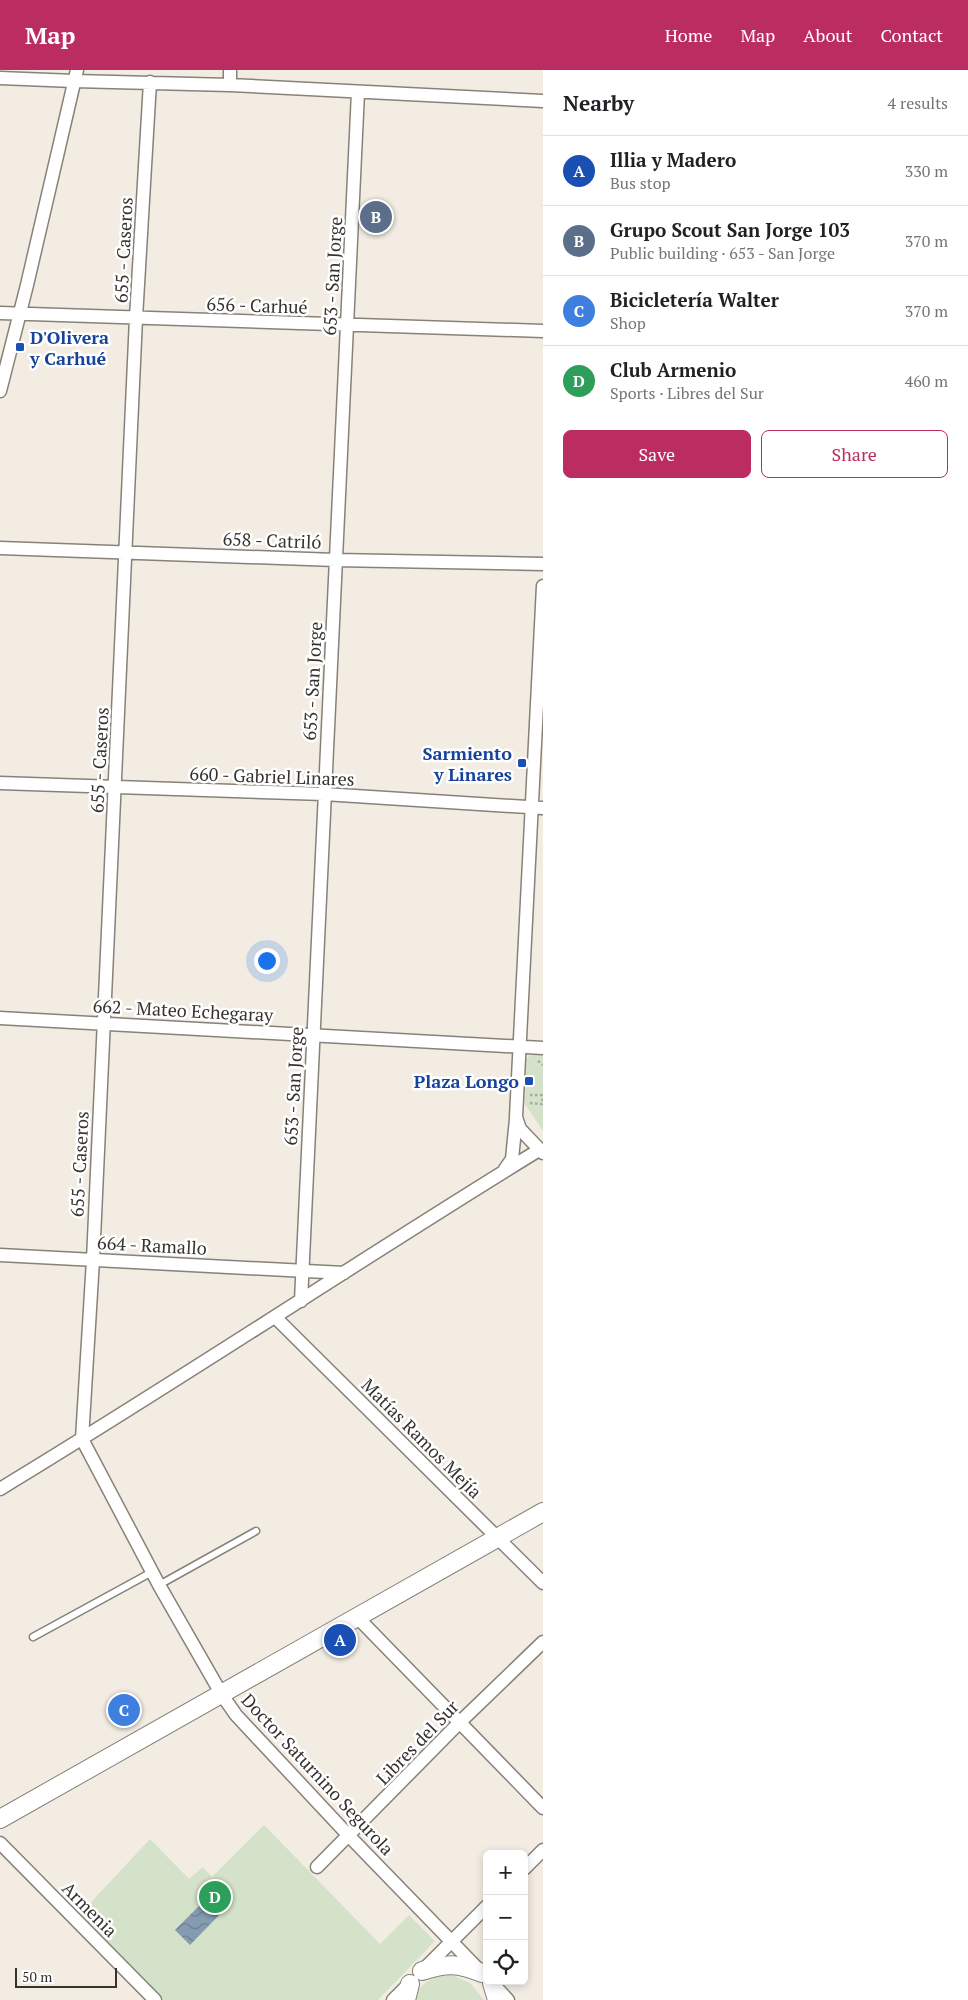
<!DOCTYPE html>
<html lang="en">
<head>
<meta charset="utf-8">
<style>
	:root { --surface:#fff; --page:#f6f6f6; --text:#202124; --muted:#757577; --line:#e0e0e0; --accent:#bb2d60 }
	body { margin:0; font-family:"PT Serif",serif; background:var(--page); color:var(--text) }
	.controls { position:absolute; right:15px; bottom:15px; display:grid; overflow:hidden; border-radius:8px; box-shadow:0 2px 8px #0003 }
	.controls button { width:45px; height:45px; display:grid; place-items:center; padding:0; border:0; border-bottom:1px solid var(--line); background:var(--surface); color:var(--text); font:25px sans-serif }
	.scale { position:absolute; left:15px; bottom:12px; width:102px; box-sizing:border-box; padding-left:5px; border:2px solid #35332f; border-top:0; font-size:14px; line-height:18px; white-space:nowrap; color:#35332f; -webkit-text-stroke:4px #fff; paint-order:stroke }
	.you { position:absolute; left:266px; top:890px; width:18px; height:18px; margin:-12px; border:4px solid #fff; border-radius:50%; background:#1a73e8; box-shadow:0 0 0 8px #1a73e833 }
	.badge { display:grid; place-items:center; width:32px; height:32px; border-radius:50%; background:var(--accent); color:#fff; font-size:16px; font-weight:700 }
	.pin { position:absolute; translate:-50% -50%; border:2px solid #fff; box-shadow:0 1px 5px #0006 }
	.list { margin:0; padding:0; list-style:none }
	h2 { display:flex; justify-content:space-between; align-items:center; height:65px; margin:0; padding:0 20px; font-size:21px }
	h2 small { font-size:16px; font-weight:400; color:var(--muted) }
	.list li { display:grid; grid-template-columns:32px 1fr auto; gap:15px; align-items:center; box-sizing:border-box; height:70px; padding:0 20px; border-top:1px solid var(--line) }
	.list b { display:block; font-size:19px; white-space:nowrap }
	.list p { margin:0; font-size:16px; white-space:nowrap; color:var(--muted) }
	.list em { font-size:16px; font-style:normal; color:var(--muted) }
	.actions { display:flex; gap:10px; padding:15px 20px }
	.actions a { flex:1; padding:11px 0; border:1px solid var(--accent); border-radius:8px; text-align:center; font-size:18px; color:var(--accent) }
	.actions .main { background:var(--accent); color:#fff }
	.icon { flex:none; width:28px; height:28px; fill:none; stroke:currentColor; stroke-width:2; stroke-linecap:round; stroke-linejoin:round }
	.map { position:relative; flex:none; width:543px; height:1930px; overflow:hidden }
	header { display:flex; align-items:center; gap:30px; box-sizing:border-box; height:70px; padding:0 25px; background:var(--accent); color:#fff }
	header strong { font-size:24px }
	nav { display:flex; gap:28px; margin-inline-start:auto; font-size:18px }
	main { display:flex }
	aside { flex:1; background:var(--surface) }
	.map>svg:first-child { display:block }
	.park { fill:#d3e2c8 }
	.water { fill:url(#water-waves) }
	.building { fill:url(#building-cross-hatch) }
	.lines { fill:none; stroke-linecap:round; stroke-linejoin:round }
	.lane-casing { stroke:#878279; stroke-width:9 }
	.street-casing { stroke:#878279; stroke-width:15 }
	.secondary-casing { stroke:#878279; stroke-width:20 }
	.path { stroke:#ada9a2; stroke-width:2.5; stroke-dasharray:2.5 2.5; stroke-linecap:butt }
	.lane { stroke:#fff; stroke-width:6 }
	.street { stroke:#fff; stroke-width:12 }
	.secondary { stroke:#fff; stroke-width:18 }
	.transit-dot { fill:#1a4fb4; stroke:#fff; stroke-width:2 }
	.labels { text-anchor:middle; dominant-baseline:central; stroke-width:5; stroke-linejoin:round; paint-order:stroke }
	.street-label { font-size:18px; fill:#35332f; stroke:#fff }
	.transit-label { font-size:18px; font-weight:bold; fill:#164399; stroke:#fff; text-anchor:end }
</style>
</head>
<body>
<header>
<strong>Map</strong>
<nav><a>Home</a><a>Map</a><a>About</a><a>Contact</a></nav>
</header>
<main>
<div class="map">
<svg width="543" height="1930" viewBox="0 0 543 1930">
	<defs>
		<pattern id="water-waves" width="16" height="10" patternUnits="userSpaceOnUse" patternTransform="scale(1.25)"><rect width="16" height="10" fill="#849bb1"/><path d="M0 5q4-4 8 0t8 0" fill="none" stroke="#6d7f90"/></pattern>
		<pattern id="building-cross-hatch" width="8" height="8" patternUnits="userSpaceOnUse" patternTransform="scale(1.25)"><rect width="8" height="8" fill="#b6aea6"/><path d="M0 0l8 8M0 8l8-8" fill="none" stroke="#958e88"/></pattern>
	</defs>
	<rect width="100%" height="100%" fill="#f2ece3"/>
	<path class="park" d="M532 984 543 985V1061L525 1034 526 989Z
		M264 1755 380 1874 409 1845 435 1871 378 1930H164L80 1844 150 1769 189 1809 203 1797 212 1807Z
		M452 1905 470 1913 484 1930H411C425 1910 429 1908 452 1905Z"/>
	<path class="water" d="M211 1824 226 1838 190 1875 175 1860Z"/>
	<path class="building" d="M127 1624 139 1645 121 1656 109 1635Z"/>
	<g class="lines">
		<g class="lane-casing">
			<path id="lane" d="M159 1515 256 1461
				M33 1567 152 1502"/>
		</g>
		<g class="street-casing">
			<path id="street" d="M0 8 74 11 230 15 543 31
				M150 12 136 248 93 1190 82 1369 159 1515 222 1625 236 1645 349 1766 479 1900
				M230 15V0
				M0 243 543 261
				M0 321 27 215 77 0
				M0 478 335 490 543 494
				M543 516 516 1047 520 1059 543 1083
				M0 713 324 724 543 738
				M0 948 543 978
				M505 1099 512 1089 516 1049
				M0 1185 344 1203
				M301 1231 358 22
				M276 1248 543 1513
				M0 1419C182 1309 358 1191 539 1080
				M358 1548 543 1738
				M0 1773 155 1930
				M317 1797 459 1653 543 1572
				M524 1799 543 1780
				M423 1900 487 1836
				M494 1915 508 1930
				M393 1930 409 1914"/>
		</g>
		<g class="secondary-casing">
			<path id="secondary" d="M0 1749 543 1442
				M422 1901C447 1893 458 1893 482 1903
				M492 1913 497 1930
				M406 1930 410 1914"/>
		</g>
		<path class="path" d="M538 991 543 995
			M530 1025H543
			M530 1033 542 1034 543 1025"/>
		<use href="#lane" class="lane"/>
		<use href="#street" class="street"/>
		<use href="#secondary" class="secondary"/>
	</g>
	<g class="transit-dot">
		<rect x="15" y="272" width="10" height="10" rx="2.5"/>
		<rect x="517" y="688" width="10" height="10" rx="2.5"/>
		<rect x="524" y="1006" width="10" height="10" rx="2.5"/>
	</g>
	<g class="labels">
		<g class="street-label">
			<text transform="translate(123 180) rotate(-87)">655 - Caseros</text>
			<text transform="translate(332 206) rotate(-87)">653 - San Jorge</text>
			<text transform="translate(257 235) rotate(2)">656 - Carhué</text>
			<text transform="translate(272 470) rotate(2)">658 - Catriló</text>
			<text transform="translate(312 611) rotate(-87)">653 - San Jorge</text>
			<text transform="translate(99 690) rotate(-87)">655 - Caseros</text>
			<text transform="translate(272 706) rotate(2)">660 - Gabriel Linares</text>
			<text transform="translate(183 940) rotate(3)">662 - Mateo Echegaray</text>
			<text transform="translate(293 1016) rotate(-87)">653 - San Jorge</text>
			<text transform="translate(79 1094) rotate(-87)">655 - Caseros</text>
			<text transform="translate(152 1175) rotate(3)">664 - Ramallo</text>
			<text transform="translate(422 1368) rotate(45)">Matías Ramos Mejía</text>
			<text transform="translate(417 1672) rotate(-46)">Libres del Sur</text>
			<text transform="translate(318 1704) rotate(47)">Doctor Saturnino Segurola</text>
			<text transform="translate(90 1839) rotate(45)">Armenia</text>
		</g>
		<g class="transit-label">
			<text x="30" y="267" text-anchor="start">D'Olivera<tspan x="30" dy="21">y Carhué</tspan></text>
			<text x="512" y="683">Sarmiento<tspan x="512" dy="21">y Linares</tspan></text>
			<text x="519" y="1011">Plaza Longo</text>
		</g>
	</g>
</svg>
<div class="controls">
<button>+</button>
<button>−</button>
<button><svg class="icon" aria-label="locate" viewBox="0 0 24 24"><circle cx="12" cy="12" r="6"/><path d="M12 2v4M12 18v4M2 12h4M18 12h4"/></svg></button>
</div>
<div class="scale">50 m</div>
<div class="you"></div>
<div class="pin badge" style="left:340px;top:1570px;background:#1a4fb4">A</div>
<div class="pin badge" style="left:376px;top:147px;background:#5c6f8a">B</div>
<div class="pin badge" style="left:124px;top:1640px;background:#3f7fe0">C</div>
<div class="pin badge" style="left:215px;top:1827px;background:#2e9e5b">D</div>
</div>
<aside>
<h2>Nearby<small>4 results</small></h2>
<ul class="list">
<li><span class="badge" style="background:#1a4fb4">A</span><div><b>Illia y Madero</b><p>Bus stop</p></div><em>330 m</em></li>
<li><span class="badge" style="background:#5c6f8a">B</span><div><b>Grupo Scout San Jorge 103</b><p>Public building · 653 - San Jorge</p></div><em>370 m</em></li>
<li><span class="badge" style="background:#3f7fe0">C</span><div><b>Bicicletería Walter</b><p>Shop</p></div><em>370 m</em></li>
<li><span class="badge" style="background:#2e9e5b">D</span><div><b>Club Armenio</b><p>Sports · Libres del Sur</p></div><em>460 m</em></li>
</ul>
<div class="actions"><a class="main">Save</a><a>Share</a></div>
</aside>
</main>
</body>
</html>
